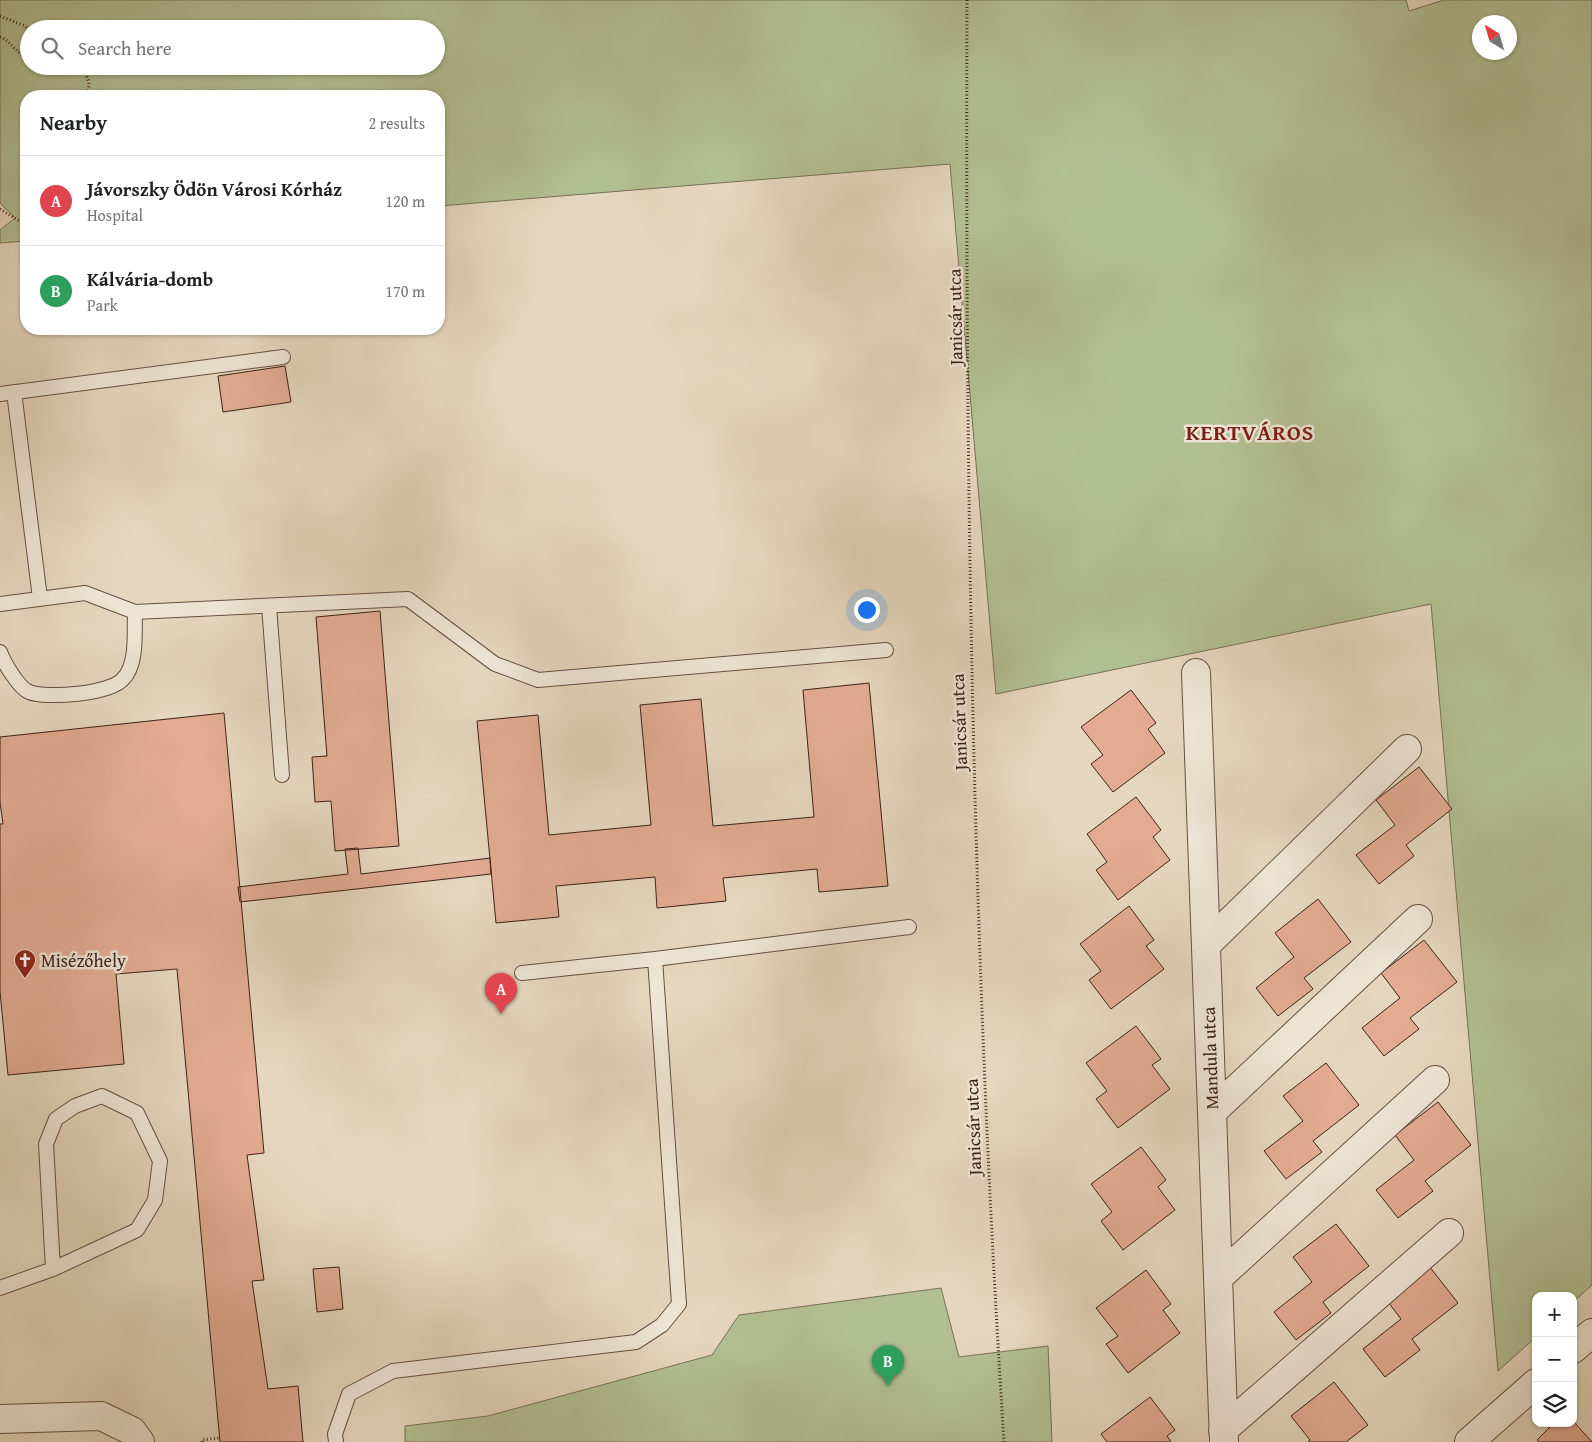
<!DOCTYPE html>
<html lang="en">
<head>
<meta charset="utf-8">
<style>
	:root { --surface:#fff; --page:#f6f6f6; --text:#202124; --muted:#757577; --line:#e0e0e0; --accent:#1a73e8 }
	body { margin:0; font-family:"Gentium Book Plus",serif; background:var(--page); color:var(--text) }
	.controls { position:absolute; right:15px; bottom:15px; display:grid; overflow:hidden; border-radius:10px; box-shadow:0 1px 4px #0004 }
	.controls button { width:45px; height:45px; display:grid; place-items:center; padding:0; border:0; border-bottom:1px solid var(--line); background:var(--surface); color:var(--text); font:25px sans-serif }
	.compass { position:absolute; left:1472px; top:15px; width:45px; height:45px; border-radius:50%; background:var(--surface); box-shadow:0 1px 4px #0004; rotate:323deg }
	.you { position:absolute; left:866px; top:609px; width:18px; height:18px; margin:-12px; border:4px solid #fff; border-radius:50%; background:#1a73e8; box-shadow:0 0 0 8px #1a73e833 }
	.badge { display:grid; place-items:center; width:32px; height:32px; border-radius:50%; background:var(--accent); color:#fff; font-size:16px; font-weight:700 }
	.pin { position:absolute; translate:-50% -41px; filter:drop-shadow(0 1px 2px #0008) }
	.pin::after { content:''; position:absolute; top:26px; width:18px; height:15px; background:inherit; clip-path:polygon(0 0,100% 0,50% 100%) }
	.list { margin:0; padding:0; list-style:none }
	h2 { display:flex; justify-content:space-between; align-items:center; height:65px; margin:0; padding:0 20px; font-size:21px }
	h2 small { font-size:16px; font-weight:400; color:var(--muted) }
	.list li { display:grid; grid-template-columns:32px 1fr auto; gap:15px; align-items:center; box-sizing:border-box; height:90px; padding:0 20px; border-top:1px solid var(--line) }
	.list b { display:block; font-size:19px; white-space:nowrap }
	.list p { margin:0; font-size:16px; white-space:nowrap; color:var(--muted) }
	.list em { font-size:16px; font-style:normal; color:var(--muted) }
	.icon { flex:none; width:28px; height:28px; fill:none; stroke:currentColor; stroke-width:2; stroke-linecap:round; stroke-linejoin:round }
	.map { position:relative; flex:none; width:1592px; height:1442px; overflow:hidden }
	.search { position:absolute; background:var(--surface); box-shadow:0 1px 4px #0004; left:20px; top:20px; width:425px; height:55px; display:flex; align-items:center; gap:12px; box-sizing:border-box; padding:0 18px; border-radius:28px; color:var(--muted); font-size:19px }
	.panel { position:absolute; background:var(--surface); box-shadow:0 1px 4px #0004; left:20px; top:90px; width:425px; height:245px; border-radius:20px }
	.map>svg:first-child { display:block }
	.green { fill:#b2bf93; stroke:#777056; fill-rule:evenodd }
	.building { fill:#e2ab92; stroke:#3c2218 }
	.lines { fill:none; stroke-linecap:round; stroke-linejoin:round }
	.service-casing { stroke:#664f42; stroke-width:16 }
	.minor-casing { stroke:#664f42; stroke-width:30 }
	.path { stroke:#3c2218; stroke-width:3; stroke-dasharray:1 2.5; stroke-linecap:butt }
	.service { stroke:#eee5d5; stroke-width:14 }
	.minor { stroke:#eee5d5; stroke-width:28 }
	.labels { text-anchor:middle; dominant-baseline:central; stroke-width:5; stroke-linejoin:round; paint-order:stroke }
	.street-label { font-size:18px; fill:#3c2218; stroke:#eee5d5 }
	.poi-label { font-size:18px; fill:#3c2218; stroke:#eee5d5; text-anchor:start }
	.district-label { font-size:22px; font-weight:bold; letter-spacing:1px; fill:#7a1f14; stroke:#eee5d5 }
</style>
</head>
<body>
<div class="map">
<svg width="1592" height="1442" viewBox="0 0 1592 1442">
	<rect width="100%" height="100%" fill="#e5d7be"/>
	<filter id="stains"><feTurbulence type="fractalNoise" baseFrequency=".004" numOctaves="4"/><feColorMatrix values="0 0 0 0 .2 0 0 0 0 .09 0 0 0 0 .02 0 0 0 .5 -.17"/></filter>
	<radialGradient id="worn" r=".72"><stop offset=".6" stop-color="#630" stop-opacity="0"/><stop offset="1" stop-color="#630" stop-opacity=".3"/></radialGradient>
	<path class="green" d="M0 0H1406L1409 11 1444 0H1592V1285L1573 1302V1296H1536V1337L1498 1371 1431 604 996 694 950 164 439 206V96H26V241L0 243V230L15 218 0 203ZM1480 22H1510V52H1480ZM29 29H436V66H29Z
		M941 1288 959 1357 1048 1346 1052 1442H405V1426L488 1416 712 1355 739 1315Z"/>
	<path class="building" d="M285 366 291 402 223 412 218 376Z
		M380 611 399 846 335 851 331 801 315 802 312 757 327 756 316 617Z
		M869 683 888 886 819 892 817 869 723 878 726 901 657 908 655 877 556 886 559 917 496 923 477 721 538 715 549 835 651 825 640 705 701 699 713 826 814 817 803 690Z
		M1131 690 1156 723 1148 729 1165 753 1113 792 1091 764 1103 755 1081 727Z
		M224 713 264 1153 247 1155 264 1280 252 1281 268 1389 298 1386 303 1442H220L177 969 116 974 124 1064 8 1075 0 991V824H3L0 802V737Z
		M1419 767 1452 809 1406 845 1414 856 1379 884 1356 855 1395 825 1376 800Z
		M1136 797 1161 830 1153 837 1170 860 1118 900 1096 870 1107 862 1087 834Z
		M358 848 361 874 490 858 491 874 240 902 238 887 348 874 345 849Z
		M1318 899 1351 942 1304 978 1313 989 1278 1016 1256 988 1294 957 1275 933Z
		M1129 906 1154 940 1146 946 1164 969 1111 1009 1089 980 1101 971 1080 944Z
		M1424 940 1457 982 1410 1018 1419 1029 1384 1056 1362 1028 1400 998 1381 973Z
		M1136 1026 1161 1059 1152 1065 1170 1089 1118 1128 1096 1099 1107 1091 1086 1063Z
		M1326 1063 1359 1105 1313 1141 1322 1152 1286 1179 1264 1151 1303 1121 1283 1096Z
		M1438 1102 1471 1145 1425 1181 1433 1191 1398 1218 1376 1190 1414 1160 1395 1135Z
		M1141 1147 1166 1180 1158 1187 1175 1210 1123 1250 1101 1221 1112 1212 1091 1184Z
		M1336 1224 1369 1266 1323 1302 1331 1313 1296 1340 1274 1312 1312 1282 1293 1257Z
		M1425 1261 1458 1303 1412 1339 1420 1350 1385 1377 1363 1349 1401 1319 1382 1294Z
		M339 1267 343 1309 317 1312 313 1269Z
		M1146 1270 1171 1304 1163 1310 1180 1333 1128 1373 1106 1344 1118 1336 1096 1308Z
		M1334 1382 1368 1425 1346 1442H1308L1310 1440 1291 1416Z
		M1150 1397 1175 1430 1167 1436 1171 1442H1107L1101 1434Z
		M1573 1421 1592 1442H1539L1537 1440 1554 1423H1573Z"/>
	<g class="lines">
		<g class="service-casing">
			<path id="service" d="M14 392 40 598
				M0 394 283 357
				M0 604 85 593 135 612 408 599 495 664 538 680 886 650
				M269 606 282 775
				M0 652C4 663 19 688 29 692 47 699 110 694 123 679 138 664 134 632 135 612
				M522 973 655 959 909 927
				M0 1288 53 1269 137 1230 155 1200 160 1161 137 1113 102 1096 75 1106 56 1119 46 1144 53 1269
				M336 1442 335 1434 349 1394 393 1371 636 1342 662 1325 679 1304 655 959"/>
		</g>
		<g class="minor-casing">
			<path id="minor" d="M1196 673 1224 1442
				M1206 945 1407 749
				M1212 1112 1418 919
				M1218 1278 1435 1080
				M1573 1349 1592 1333
				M0 1419 101 1416 132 1431 140 1442
				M1223 1430 1449 1233
				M1469 1442 1536 1383"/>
		</g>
		<path class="path" d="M967 0C965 481 973 962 1004 1442
			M0 16 25 26 29 31
			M0 37 5 39 29 62
			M34 66 40 71 50 66
			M67 66 74 73H85C90 82 90 87 86 96
			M85 73 97 66
			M0 209 26 225
			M202 1442V1440L219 1438"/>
		<use href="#service" class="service"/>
		<use href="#minor" class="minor"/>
	</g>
	<defs>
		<g id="church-pin" transform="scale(1.125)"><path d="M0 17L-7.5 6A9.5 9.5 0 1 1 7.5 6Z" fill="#8f2418" stroke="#eee5d5"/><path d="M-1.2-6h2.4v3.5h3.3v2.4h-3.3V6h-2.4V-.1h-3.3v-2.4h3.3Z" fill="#fff"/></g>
	</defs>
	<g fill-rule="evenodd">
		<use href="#church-pin" x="25" y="960"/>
	</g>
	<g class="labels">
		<g class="street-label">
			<text transform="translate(955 317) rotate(-91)">Janicsár utca</text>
			<text transform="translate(959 722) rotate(-92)">Janicsár utca</text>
			<text transform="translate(1210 1058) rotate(-92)">Mandula utca</text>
			<text transform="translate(973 1127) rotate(-92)">Janicsár utca</text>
		</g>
		<g class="poi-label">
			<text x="41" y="960">Misézőhely</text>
		</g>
		<g class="district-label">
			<text x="1250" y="432">KERTVÁROS</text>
		</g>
	</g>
	<rect width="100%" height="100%" filter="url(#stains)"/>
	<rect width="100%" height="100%" fill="url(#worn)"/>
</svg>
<div class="controls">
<button>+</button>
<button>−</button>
<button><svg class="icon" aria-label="layers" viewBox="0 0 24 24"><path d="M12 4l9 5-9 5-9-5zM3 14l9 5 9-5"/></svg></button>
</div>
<svg class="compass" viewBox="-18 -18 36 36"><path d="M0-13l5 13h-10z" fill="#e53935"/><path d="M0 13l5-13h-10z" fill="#757577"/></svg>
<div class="you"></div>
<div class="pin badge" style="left:501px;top:1014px;background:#e0444e">A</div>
<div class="pin badge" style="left:888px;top:1386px;background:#2e9e5b">B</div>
<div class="search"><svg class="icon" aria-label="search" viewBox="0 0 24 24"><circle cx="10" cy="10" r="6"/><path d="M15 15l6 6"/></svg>Search here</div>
<section class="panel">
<h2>Nearby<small>2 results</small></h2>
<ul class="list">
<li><span class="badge" style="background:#e0444e">A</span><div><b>Jávorszky Ödön Városi Kórház</b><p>Hospital</p></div><em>120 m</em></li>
<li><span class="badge" style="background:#2e9e5b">B</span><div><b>Kálvária-domb</b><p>Park</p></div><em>170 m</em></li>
</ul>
</section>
</div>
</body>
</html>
